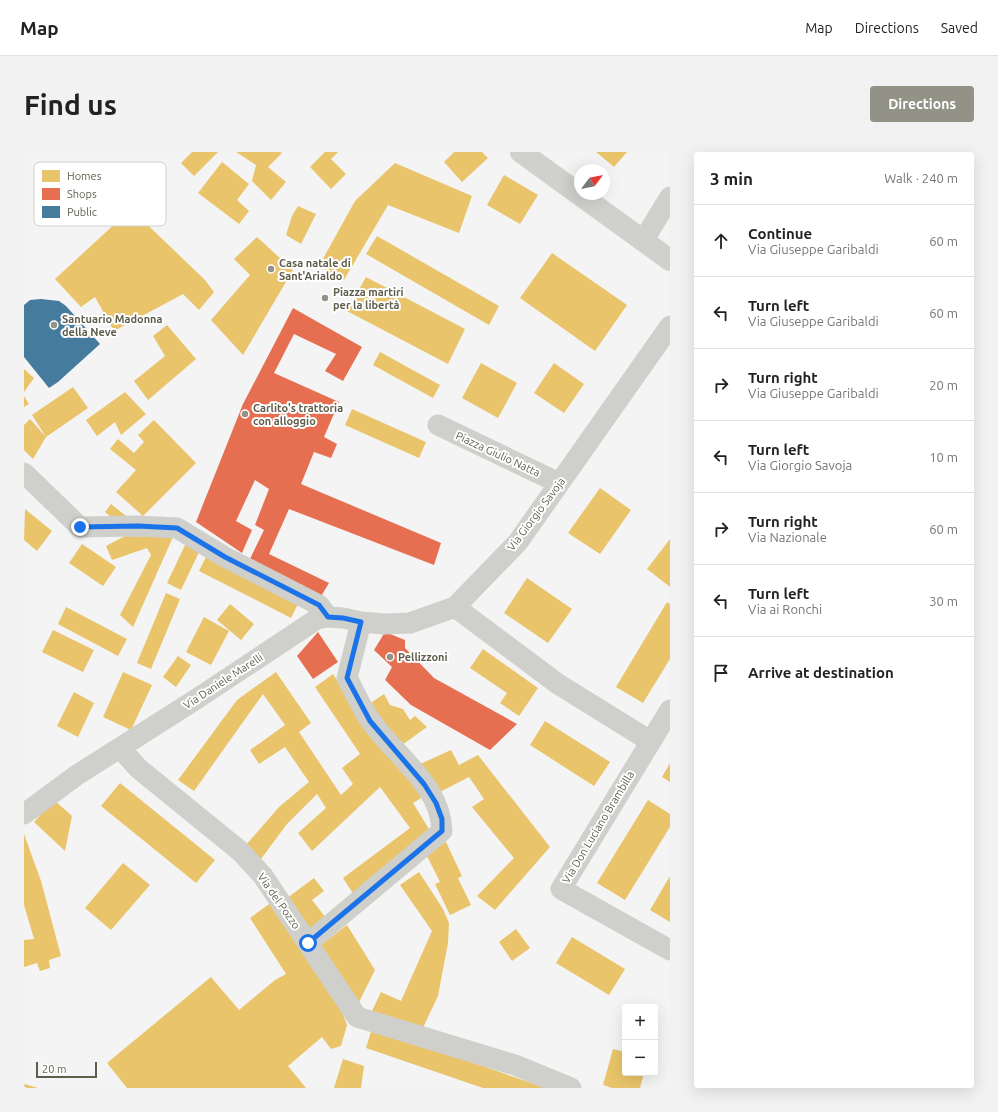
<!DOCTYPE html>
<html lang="en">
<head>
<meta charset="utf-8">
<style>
	:root { --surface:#fff; --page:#f2f2f2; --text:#222; --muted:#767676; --line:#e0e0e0; --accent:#939287 }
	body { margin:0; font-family:Ubuntu,sans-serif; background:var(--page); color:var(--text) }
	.controls { position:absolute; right:12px; bottom:12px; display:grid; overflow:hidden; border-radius:4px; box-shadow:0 4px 16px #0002 }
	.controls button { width:36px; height:36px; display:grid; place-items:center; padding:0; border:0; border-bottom:1px solid var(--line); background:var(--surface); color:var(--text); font:20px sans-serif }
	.compass { position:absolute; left:550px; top:12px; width:36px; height:36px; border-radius:50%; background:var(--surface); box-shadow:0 4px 16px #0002; rotate:58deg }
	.scale { position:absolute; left:12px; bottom:10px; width:61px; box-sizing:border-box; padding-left:4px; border:2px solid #5f5e4c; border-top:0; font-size:11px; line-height:14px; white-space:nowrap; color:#5f5e4c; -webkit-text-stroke:3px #fff; paint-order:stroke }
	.stop { position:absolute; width:12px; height:12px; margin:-9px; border:3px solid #1a73e8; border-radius:50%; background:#fff }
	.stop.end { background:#1a73e8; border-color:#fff; box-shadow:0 1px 4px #0008 }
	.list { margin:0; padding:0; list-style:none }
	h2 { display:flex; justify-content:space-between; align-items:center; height:52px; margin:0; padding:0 16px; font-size:17px }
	h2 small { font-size:13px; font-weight:400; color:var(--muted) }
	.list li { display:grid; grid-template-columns:26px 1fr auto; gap:12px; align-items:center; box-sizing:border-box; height:72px; padding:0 16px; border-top:1px solid var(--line) }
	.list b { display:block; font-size:15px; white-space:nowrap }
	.list p { margin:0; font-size:13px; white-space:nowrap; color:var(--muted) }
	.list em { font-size:13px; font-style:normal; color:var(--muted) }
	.icon { flex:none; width:22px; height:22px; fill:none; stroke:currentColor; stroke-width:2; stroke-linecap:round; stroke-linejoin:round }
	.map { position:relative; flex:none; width:646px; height:936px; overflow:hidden; border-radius:4px }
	header { display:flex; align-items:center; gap:24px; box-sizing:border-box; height:56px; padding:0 20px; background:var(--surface); border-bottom:1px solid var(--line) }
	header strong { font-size:19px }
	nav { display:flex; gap:22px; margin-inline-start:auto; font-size:14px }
	.intro { display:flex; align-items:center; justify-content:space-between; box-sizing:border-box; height:96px; padding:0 24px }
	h1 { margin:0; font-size:28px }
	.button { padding:10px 18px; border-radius:4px; background:var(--accent); color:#fff; font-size:14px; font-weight:700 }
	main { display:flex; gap:24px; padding:0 24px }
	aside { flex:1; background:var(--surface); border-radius:4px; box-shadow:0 4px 16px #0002 }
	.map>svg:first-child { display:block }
	.homes { fill:#e9c46a }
	.shops { fill:#e76f51 }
	.public { fill:#457b9d }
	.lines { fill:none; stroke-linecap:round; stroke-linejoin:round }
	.street { stroke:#cfcfcb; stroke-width:21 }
	.secondary { stroke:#d0d0cc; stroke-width:22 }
	.route { stroke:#1a73e8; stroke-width:5 }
	.poi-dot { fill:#939287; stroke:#fff; stroke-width:1.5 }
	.labels { text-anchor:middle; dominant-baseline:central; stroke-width:4; stroke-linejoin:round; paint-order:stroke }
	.poi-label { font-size:11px; font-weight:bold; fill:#5f5e4c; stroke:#fff; text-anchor:start }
	.street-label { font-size:11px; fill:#5f5e4c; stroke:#fff }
	.key { fill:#fff; stroke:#cfcfc9; stroke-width:1 }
	.key-label { font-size:11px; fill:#5f5e4c }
</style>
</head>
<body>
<header>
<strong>Map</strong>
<nav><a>Map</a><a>Directions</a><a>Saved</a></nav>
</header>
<div class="intro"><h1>Find us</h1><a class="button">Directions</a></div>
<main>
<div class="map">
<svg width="646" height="936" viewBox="0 0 646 936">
	<rect width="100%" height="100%" fill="#f4f4f4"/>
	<path class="homes" d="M168 0H194L170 24 157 11Z
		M212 0H256L258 1 244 15 262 30 247 48 228 29 232 13Z
		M301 0H314L307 7 322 22 307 37 286 15Z
		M430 0H458L464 6 438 30 420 10Z
		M572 0H603L590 15Z
		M198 10 225 32 213 48 225 59 215 72 174 41Z
		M371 11 448 44 435 81 364 53 320 128 295 114 331 49Z
		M480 23 514 43 496 72 463 53Z
		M274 54 292 62 277 92 262 83 268 64Z
		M107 57 181 128 190 140 175 158 159 142 90 179 71 145 57 155 31 127Z
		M353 84 475 154 465 173 342 102Z
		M233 85 269 118 219 203 187 168 226 123 210 107Z
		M528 101 603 153 571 199 496 146Z
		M342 125 441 177 424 212 323 159Z
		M143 173 172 207 124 248 110 229 141 204 129 184Z
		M356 200 416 233 409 246 349 213Z
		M457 211 493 231 474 266 438 246Z
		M530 211 560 232 540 261 510 241Z
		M0 217 10 226 0 240Z
		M49 235 64 256 22 285 8 263Z
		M101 240 122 262 97 283 91 270 73 284 62 268Z
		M0 244 5 252 0 255Z
		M328 257 402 290 395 306 321 273Z
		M6 267 22 285 9 307 0 298V273Z
		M130 268 172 311 119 364 92 340 112 318 86 297 94 287 110 301 120 290 114 283Z
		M576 336 607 358 576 402 544 381Z
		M87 352 102 364 96 372 81 360Z
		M1 357 28 379 13 399 0 388Z
		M101 384 149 385 109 475 96 463 127 403 123 396 88 408 82 394Z
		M646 387V435L623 417Z
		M163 389 177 396 157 438 143 431Z
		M58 392 92 415 79 434 45 411Z
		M183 403 275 450 267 466 175 419Z
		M503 426 548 457 524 491 480 461Z
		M142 441 156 447 127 517 113 511Z
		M643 450 646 452V507L619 551 592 535Z
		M206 452 230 472 217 488 193 468Z
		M42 455 103 487 94 504 34 472Z
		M180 465 205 479 187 513 162 500Z
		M29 478 70 498 59 520 18 500Z
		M459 497 514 536 495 564 476 551 483 541 446 516Z
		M154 504 167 513 152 535 139 525Z
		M99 520 128 533 107 578 79 565Z
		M252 520 287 571 275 580 317 643 329 632 318 616 336 602 291 535 309 522 342 573 404 642 389 651 408 682 330 743 319 726 386 676 356 635 288 699 274 681 302 656 293 642 263 672 234 711 221 694 255 655 285 630 261 595 235 612 226 598 261 573 239 542 170 639 154 628 213 548Z
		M50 540 70 551 54 585 33 574Z
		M360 542 366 553 379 557 386 568 391 564 403 575 378 593 345 552Z
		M521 569 586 610 570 634 506 593Z
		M427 598 435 613 454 603 526 695 471 758 453 744 490 706 448 655 460 647 445 625 412 642 392 614Z
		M646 611V630L638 625Z
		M96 631 191 708 172 731 77 654Z
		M30 648 48 664 41 699 10 670Z
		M624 648 646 662V675L601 748 573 731Z
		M0 682 17 729 37 804 25 808 26 816 16 819 13 811 0 815V788L10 787 0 753Z
		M422 690 438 724 434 726 447 753 426 763 411 732 416 730 401 700Z
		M99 711 126 733 87 778 61 756Z
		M395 720 419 757 425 771 424 791 414 844 396 882 348 859 357 840 377 849 408 779 376 733Z
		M646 724V770L626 758Z
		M290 726 300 739 288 748 302 766 286 777 263 746Z
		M248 750 316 854 323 873 317 894 307 897 298 885 264 914 282 936H103L83 911 187 825 215 858 251 828 262 822 226 766Z
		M323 773 351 818 334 852 297 793Z
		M492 777 506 796 488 809 475 790Z
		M548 785 601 817 585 843 532 811Z
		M348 876 522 936H459L342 896Z
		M589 897 601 900V921H620L616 936H588L579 933Z
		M319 907 340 914 337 936H310Z
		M0 932 14 936H0Z"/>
	<path class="shops" d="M269 156 338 195 319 229 301 219 312 202 270 182 250 221 315 250 300 285 313 292 307 306 290 300 277 332 417 391 410 413 265 357 245 402 305 431 296 446 223 413 240 378 231 373 245 337 231 328 212 369 228 378 218 401 172 370 219 252Z
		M294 480 314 510 289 527 273 504Z
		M361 480 381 488V496L410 526 493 572 466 598 387 553 361 528 368 515 350 498Z"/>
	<path class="public" d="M17 147 35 149 42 154 76 192 34 230 25 236 0 205V153L6 148Z"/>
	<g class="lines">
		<path class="street" d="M619 89 646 45
			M414 273 535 331
			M0 321 56 375 114 374 153 376 201 405 295 453 304 465
			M431 455 534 532 626 589
			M646 558 537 737 646 798
			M96 596 114 616 216 699 239 724 333 865 491 913 547 936
			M0 662 53 623 171 548 293 467 304 465 319 466 337 470 361 472 386 471 431 455 494 390 646 174
			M284 791 418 679C417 633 371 604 347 569 337 556 331 540 323 526L337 470"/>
		<path class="secondary" d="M497 0 646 108"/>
	</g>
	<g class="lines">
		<path class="route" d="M56 375 114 374 153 376 201 405 295 453 304 465 319 466 337 470 323 526 346 569 400 632 412 651 418 667V679L284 791"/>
	</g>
	<g class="poi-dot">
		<circle cx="247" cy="117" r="4"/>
		<circle cx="301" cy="146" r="4"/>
		<circle cx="30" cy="173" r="4"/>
		<circle cx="221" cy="262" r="4"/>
		<circle cx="366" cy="505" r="4"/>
	</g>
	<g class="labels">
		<g class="poi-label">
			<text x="255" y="111">Casa natale di<tspan x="255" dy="13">Sant'Arialdo</tspan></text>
			<text x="309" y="140">Piazza martiri<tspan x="309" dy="13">per la libertà</tspan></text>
			<text x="38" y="167">Santuario Madonna<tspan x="38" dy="13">della Neve</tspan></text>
			<text x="229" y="256">Carlito's trattoria<tspan x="229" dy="13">con alloggio</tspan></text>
			<text x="374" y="505">Pellizzoni</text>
		</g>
		<g class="street-label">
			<text transform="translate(474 302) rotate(25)">Piazza Giulio Natta</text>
			<text transform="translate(512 362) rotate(-53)">Via Giorgio Savoja</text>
			<text transform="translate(199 529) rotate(-33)">Via Daniele Marelli</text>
			<text transform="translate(574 675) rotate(-59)">Via Don Luciano Brambilla</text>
			<text transform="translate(255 749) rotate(55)">Via del Pozzo</text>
		</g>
	</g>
	<rect x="10" y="10" width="132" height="64" rx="6" class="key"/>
	<rect x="18" y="18" width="18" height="12" fill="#e9c46a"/>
	<rect x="18" y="36" width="18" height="12" fill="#e76f51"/>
	<rect x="18" y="54" width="18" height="12" fill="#457b9d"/>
	<g class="key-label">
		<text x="43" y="28">Homes</text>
		<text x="43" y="46">Shops</text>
		<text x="43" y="64">Public</text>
	</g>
</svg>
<div class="controls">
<button>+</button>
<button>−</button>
</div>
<svg class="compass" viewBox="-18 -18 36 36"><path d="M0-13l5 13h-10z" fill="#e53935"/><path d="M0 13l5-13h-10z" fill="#767676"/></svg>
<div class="scale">20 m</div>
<div class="stop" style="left:284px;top:791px"></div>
<div class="stop end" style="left:56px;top:375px"></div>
</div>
<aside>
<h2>3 min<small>Walk · 240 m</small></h2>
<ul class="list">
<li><svg class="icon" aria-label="ahead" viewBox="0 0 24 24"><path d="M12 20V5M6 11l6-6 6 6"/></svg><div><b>Continue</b><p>Via Giuseppe Garibaldi</p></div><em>60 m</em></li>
<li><svg class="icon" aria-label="left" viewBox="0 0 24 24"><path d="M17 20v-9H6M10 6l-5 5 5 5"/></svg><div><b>Turn left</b><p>Via Giuseppe Garibaldi</p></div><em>60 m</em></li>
<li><svg class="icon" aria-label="right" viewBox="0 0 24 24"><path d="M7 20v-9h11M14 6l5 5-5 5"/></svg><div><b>Turn right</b><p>Via Giuseppe Garibaldi</p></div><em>20 m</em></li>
<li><svg class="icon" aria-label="left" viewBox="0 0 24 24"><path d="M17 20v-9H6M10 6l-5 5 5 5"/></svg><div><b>Turn left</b><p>Via Giorgio Savoja</p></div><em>10 m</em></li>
<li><svg class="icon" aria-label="right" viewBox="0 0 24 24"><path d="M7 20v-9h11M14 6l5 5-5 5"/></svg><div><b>Turn right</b><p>Via Nazionale</p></div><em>60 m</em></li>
<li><svg class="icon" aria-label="left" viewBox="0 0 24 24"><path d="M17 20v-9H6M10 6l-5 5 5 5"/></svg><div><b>Turn left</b><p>Via ai Ronchi</p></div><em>30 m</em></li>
<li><svg class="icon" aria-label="arrive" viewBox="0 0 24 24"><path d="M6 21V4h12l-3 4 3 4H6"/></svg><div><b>Arrive at destination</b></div></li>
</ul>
</aside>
</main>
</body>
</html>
